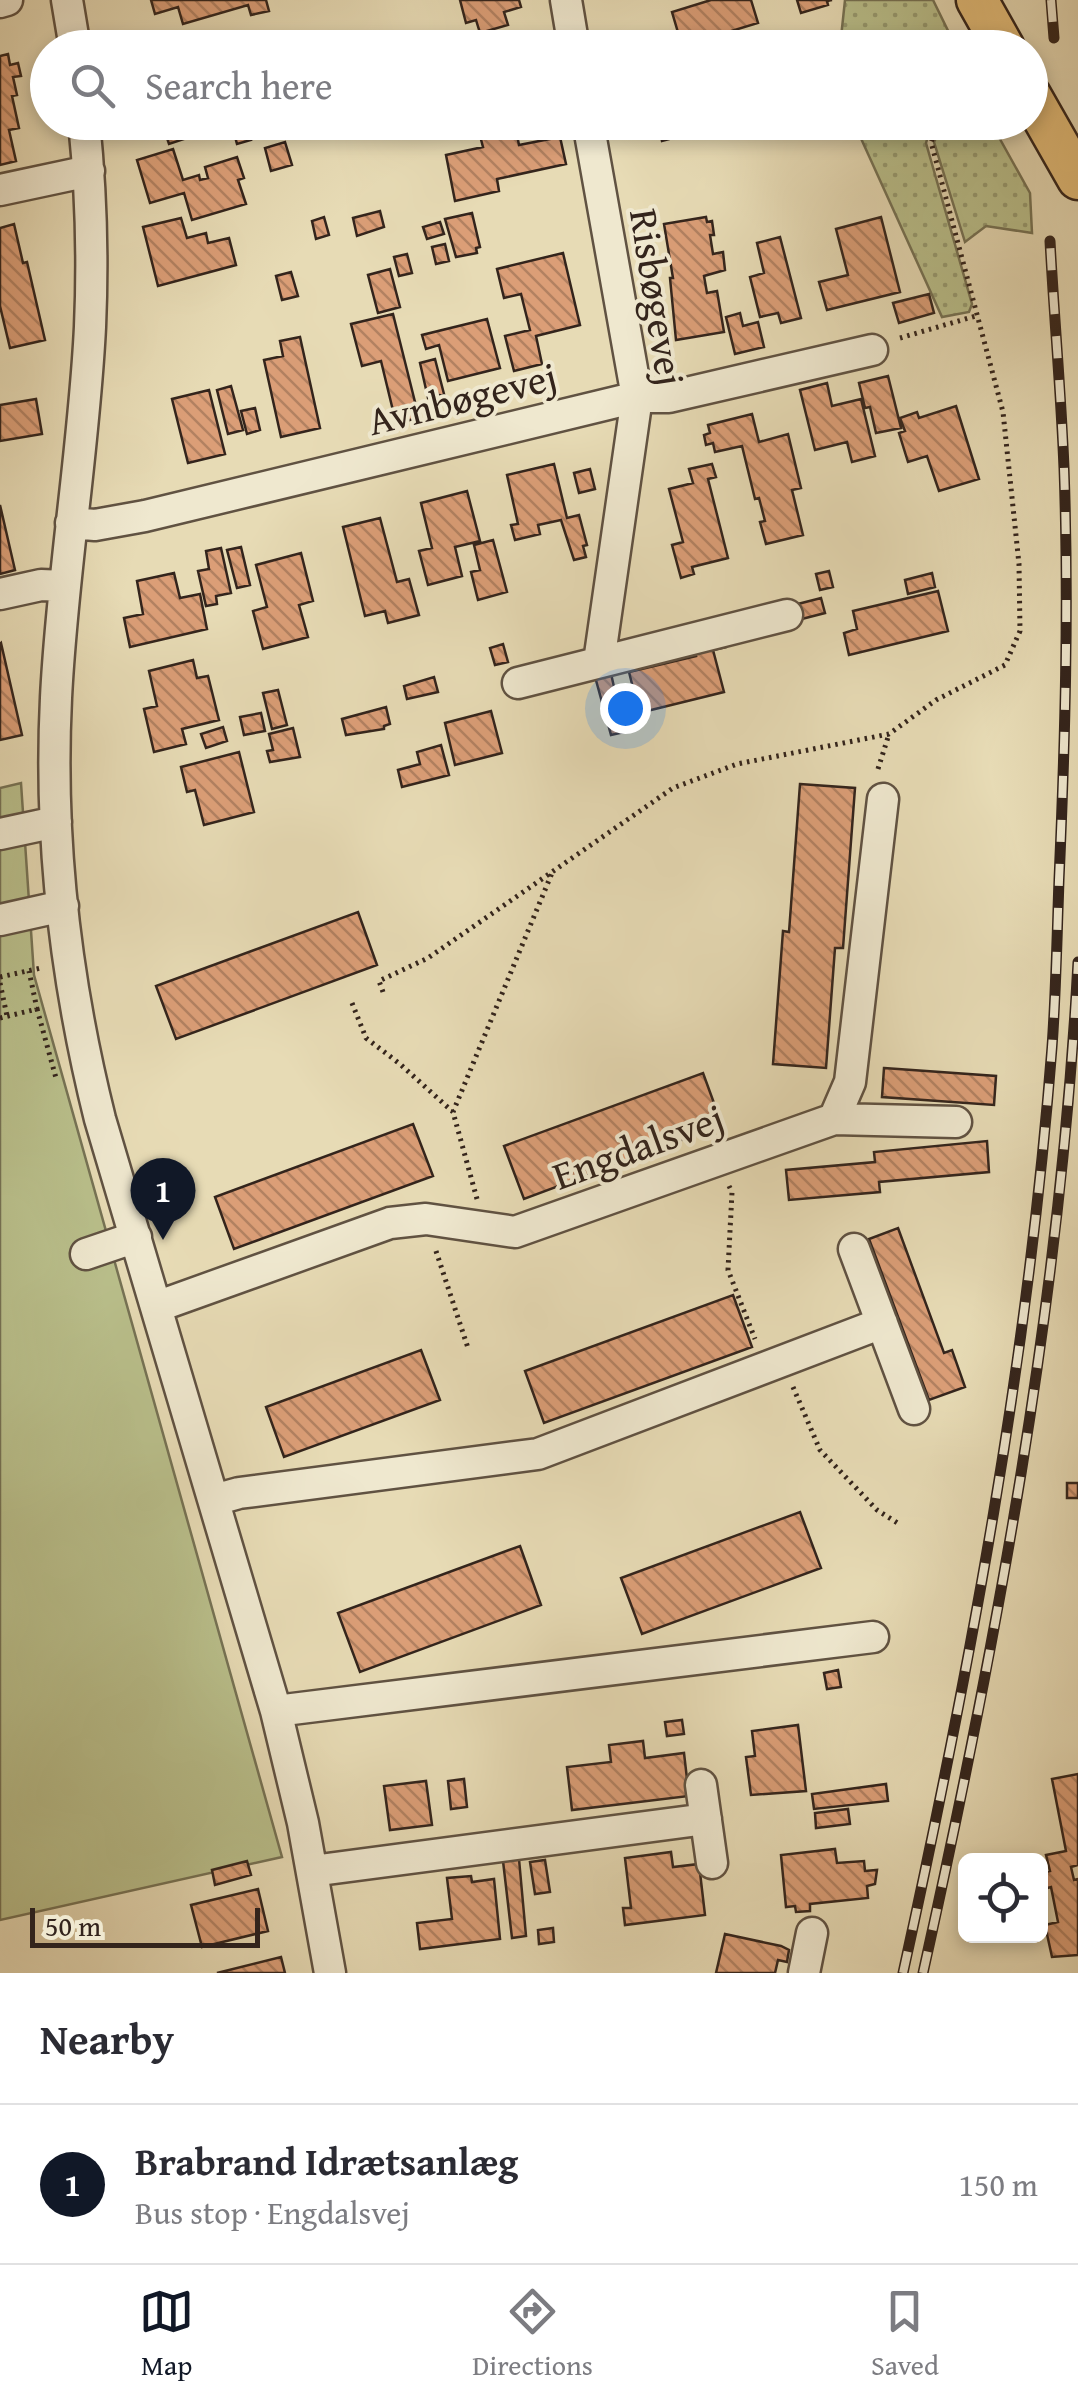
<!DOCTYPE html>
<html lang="en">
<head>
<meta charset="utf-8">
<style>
	:root { --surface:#fff; --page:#f2f2f3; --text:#2b2b33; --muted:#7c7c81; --line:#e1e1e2; --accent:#111827 }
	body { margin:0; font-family:"Gentium Book Plus",serif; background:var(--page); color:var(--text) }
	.controls { position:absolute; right:30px; bottom:30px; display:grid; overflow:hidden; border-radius:15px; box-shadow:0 5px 15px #0003 }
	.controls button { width:90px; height:90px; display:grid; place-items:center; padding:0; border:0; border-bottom:2px solid var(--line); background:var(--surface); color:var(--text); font:50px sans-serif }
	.scale { position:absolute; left:30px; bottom:25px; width:230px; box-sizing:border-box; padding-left:10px; border:5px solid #33241c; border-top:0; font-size:28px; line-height:35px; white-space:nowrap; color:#33241c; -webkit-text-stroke:8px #efe8cf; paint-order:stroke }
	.you { position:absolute; left:625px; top:708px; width:35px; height:35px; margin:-25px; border:8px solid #fff; border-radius:50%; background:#1a73e8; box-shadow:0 0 0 15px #1a73e833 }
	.badge { display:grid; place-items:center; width:65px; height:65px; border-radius:50%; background:var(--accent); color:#fff; font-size:32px; font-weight:700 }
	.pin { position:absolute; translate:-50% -82px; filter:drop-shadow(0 2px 5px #0008) }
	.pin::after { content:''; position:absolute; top:52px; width:35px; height:30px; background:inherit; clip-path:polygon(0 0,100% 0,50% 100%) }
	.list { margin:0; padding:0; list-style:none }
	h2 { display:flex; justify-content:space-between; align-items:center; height:130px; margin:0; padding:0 40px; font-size:42px }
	h2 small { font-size:32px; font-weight:400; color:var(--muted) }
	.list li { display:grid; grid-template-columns:65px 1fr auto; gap:30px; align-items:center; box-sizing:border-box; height:160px; padding:0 40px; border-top:2px solid var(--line) }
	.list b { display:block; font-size:38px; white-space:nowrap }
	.list p { margin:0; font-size:32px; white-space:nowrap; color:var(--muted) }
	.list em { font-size:32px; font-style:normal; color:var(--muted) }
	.icon { flex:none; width:55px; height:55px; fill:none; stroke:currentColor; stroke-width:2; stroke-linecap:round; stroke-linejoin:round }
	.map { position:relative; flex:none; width:1078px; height:1973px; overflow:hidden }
	.search { position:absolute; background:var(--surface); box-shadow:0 5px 15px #0003; left:30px; right:30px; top:30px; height:110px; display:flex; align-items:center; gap:25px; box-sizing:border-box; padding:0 35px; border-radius:55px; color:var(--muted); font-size:38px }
	.sheet { height:290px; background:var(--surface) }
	nav { display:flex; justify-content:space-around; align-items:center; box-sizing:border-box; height:140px; border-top:2px solid var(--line); background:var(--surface); font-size:28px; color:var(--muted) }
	nav a { display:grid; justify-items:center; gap:5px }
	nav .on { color:var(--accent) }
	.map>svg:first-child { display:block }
	.grass { fill:url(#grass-dots); stroke:#767254; stroke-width:2.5 }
	.green { fill:#b9bf8b; stroke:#767254; stroke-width:2.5 }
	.building { fill:url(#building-back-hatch); stroke:#33241c; stroke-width:2.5 }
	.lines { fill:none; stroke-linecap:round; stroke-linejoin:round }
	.minor-casing { stroke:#605242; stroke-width:35 }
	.major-casing { stroke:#33241c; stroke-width:45 }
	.path { stroke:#33241c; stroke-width:5; stroke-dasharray:2.5 5; stroke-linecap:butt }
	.minor { stroke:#efe8cf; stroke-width:30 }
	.major { stroke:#e4be7a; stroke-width:40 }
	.rail-casing { stroke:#33241c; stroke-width:11 }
	.rail { stroke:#efe8cf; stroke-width:8; stroke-dasharray:22; stroke-linecap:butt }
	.labels { text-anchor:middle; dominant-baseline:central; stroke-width:8; stroke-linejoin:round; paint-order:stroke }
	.street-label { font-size:40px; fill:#33241c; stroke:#efe8cf }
</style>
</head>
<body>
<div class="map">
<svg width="1078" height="1973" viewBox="0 0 1078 1973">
	<defs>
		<pattern id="grass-dots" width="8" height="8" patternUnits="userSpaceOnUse" patternTransform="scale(2.5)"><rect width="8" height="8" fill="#b9bf8b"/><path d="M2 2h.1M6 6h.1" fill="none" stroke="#979b71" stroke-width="1.8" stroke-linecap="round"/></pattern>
		<pattern id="building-back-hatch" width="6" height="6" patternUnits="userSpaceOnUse" patternTransform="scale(2.5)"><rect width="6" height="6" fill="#db9e77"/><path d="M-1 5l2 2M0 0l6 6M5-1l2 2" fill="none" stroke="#b28161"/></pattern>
	</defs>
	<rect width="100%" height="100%" fill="#e7dbb5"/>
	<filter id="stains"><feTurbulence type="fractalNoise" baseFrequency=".002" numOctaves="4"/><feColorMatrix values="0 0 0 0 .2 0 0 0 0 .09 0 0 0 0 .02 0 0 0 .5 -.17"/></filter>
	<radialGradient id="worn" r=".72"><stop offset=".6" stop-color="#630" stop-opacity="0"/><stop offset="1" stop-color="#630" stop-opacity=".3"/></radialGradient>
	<path class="grass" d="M845 0H933L956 47H840Z
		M854 123H932L926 143 972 304 969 312 942 317Z
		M944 123H991L1030 193 1032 233 986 226 965 242 934 142Z"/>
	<path class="green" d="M21 783 34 975 282 1857 0 1920V788Z"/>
	<path class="building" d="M151 0H266L269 11 251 15 248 5 183 24 178 7 155 14Z
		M460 0H519L521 7 504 12 508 25 480 33 476 20 466 23Z
		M711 0H751L758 23 682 46 672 12Z
		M797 0H832L827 1 828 5 801 13Z
		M644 32 649 48H612L610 42Z
		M8 54 10 65 18 63 21 76 13 77 17 95 12 96 19 128 9 130 16 161 0 165V56Z
		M188 122 193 136 169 144 164 129Z
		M231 122H246L251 140 237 144Z
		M296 122H318L320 127 299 134Z
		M658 122H717L718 126 662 141Z
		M752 122 754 131 723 138 719 123Z
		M515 125 519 145 560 137 566 164 497 179 499 191 455 201 446 155 483 147 479 132Z
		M285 142 292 165 271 171 265 148Z
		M173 149 183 180 199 175 200 180 208 178 205 167 237 157 244 178 238 180 246 204 192 220 184 193 150 203 137 160Z
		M380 211 384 227 357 236 353 218Z
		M472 213 480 247 476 248 477 253 456 257 445 219Z
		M324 217 329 235 316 239 312 221Z
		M706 217 707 222 712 221 714 235H710L713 254 723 252 725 270 704 276 707 293 717 291 724 332 676 340 670 278H673L664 224Z
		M881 217 900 292 827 310 819 282 848 275 836 229Z
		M181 218 187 238 206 233 208 243 229 238 236 265 158 286 143 227Z
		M440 222 444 234 427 239 423 227Z
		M14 224 23 263 27 262 45 340 10 348 0 306V228Z
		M780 237 801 318 781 323 778 313 760 317 750 277 764 273 757 243Z
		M445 244 449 261 436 264 432 247Z
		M563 253 580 325 536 336 542 364 514 371 505 336 530 330 521 294 504 298 497 269Z
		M407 254 412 273 399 276 394 257Z
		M390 269 400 307 378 313 368 275Z
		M291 272 298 296 282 300 276 276Z
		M929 294 934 313 899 323 893 303Z
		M740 313 743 326 758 322 764 347 735 354 726 317Z
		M393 314 419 418 396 423 381 361 362 366 351 324Z
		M487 319 500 368 448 381 439 345 426 349 422 335Z
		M300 337 320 428 281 437 264 360 283 356 280 341Z
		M435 359 444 394 428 398 420 363Z
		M888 376 901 428 876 433 870 407 865 408 859 383Z
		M827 383 832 406 861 399 875 456 852 462 847 442 815 450 800 390Z
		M231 386 243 430 228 434 217 390Z
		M209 390 225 454 188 463 172 399Z
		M36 399 42 434 0 441V405Z
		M956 406 979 479 939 491 927 456 908 462 899 433 905 431 900 418 917 412 919 418Z
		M255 408 260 430 247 434 241 411Z
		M752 414 759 442 788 434 801 488 792 490 803 535 766 544 760 522 765 521 759 498 755 499 742 446 715 452 713 443 706 445 704 435 710 433 708 425Z
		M554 464 567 518 579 515 587 545 583 546 586 557 574 560 561 520 538 525 540 534 515 540 511 525 518 524 507 475Z
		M712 464 716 477 708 479 728 558 692 567 694 574 681 578 672 545 683 542 669 489 693 483 689 469Z
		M590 469 595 489 579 493 574 473Z
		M467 491 480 541 455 547 462 576 428 585 419 551 432 548 421 503Z
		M0 505 15 570 0 574Z
		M380 518 397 582 409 579 419 615 388 623 385 611 365 616 343 527Z
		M493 540 507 592 478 600 471 572 480 570 474 545Z
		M241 547 250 585 237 588 227 550Z
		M221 548 231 593 216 596 217 604 206 606 198 571 209 569 206 551Z
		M301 553 313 601 299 605 308 637 263 649 253 611 267 607 256 565Z
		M829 571 833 587 820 590 816 574Z
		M174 573 180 598 200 594 207 629 130 647 124 618 143 614 137 581Z
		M932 573 935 587 908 594 905 580Z
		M938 591 948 631 849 655 844 633 857 629 853 611Z
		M821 598 825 613 798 620 794 605Z
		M724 639 726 647 713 650 724 692 639 713 638 709H633L628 690 633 688 629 672 696 656 693 646Z
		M1 643 22 735 0 740V644Z
		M503 644 508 662 495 665 490 648Z
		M193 660 197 678 208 676 219 720 182 729 186 744 154 752 144 709 157 706 149 671Z
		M610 669 624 732 611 735 594 673Z
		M434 677 438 692 407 699 404 686Z
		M278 690 287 725 272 729 263 693Z
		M386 707 390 724 384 726V729L346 735 342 719Z
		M491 711 502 753 455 765 445 723Z
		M261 713 265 731 244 735 240 717Z
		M223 727 227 741 206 748 201 734Z
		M293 728 300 757 270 762 267 751 273 750 269 734Z
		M441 745 449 775 402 787 398 770 420 764 417 752Z
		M239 752 254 812 204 825 195 790 187 792 181 767Z
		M800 784 855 788 843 948H835L826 1068 773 1064 783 931 789 932Z
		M358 912 377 965 176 1039 156 986Z
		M884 1068 996 1076 994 1105 882 1097Z
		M703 1073 722 1125 524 1199 504 1146Z
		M413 1124 433 1176 234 1249 215 1197Z
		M987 1141 989 1172 879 1182 880 1192 789 1200 786 1170 875 1162 874 1152Z
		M898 1228 944 1353 952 1350 965 1387 929 1400 869 1239Z
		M733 1295 752 1347 544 1423 525 1371Z
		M421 1350 440 1400 284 1457 266 1407Z
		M1067 1483H1078V1498H1067Z
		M800 1512 821 1568 642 1634 621 1578Z
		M520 1546 541 1605 360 1672 338 1613Z
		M838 1670 841 1687 827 1689 824 1673Z
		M682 1720 684 1734 667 1736 665 1722Z
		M798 1725 806 1791 751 1795 746 1757 755 1756 752 1731Z
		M643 1741 645 1758 684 1753 689 1796 572 1810 567 1767 611 1762 609 1745Z
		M1078 1774V1865L1071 1867 1074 1880 1078 1879V1955L1052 1957 1045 1925 1058 1922 1051 1887 1040 1890V1873L1050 1871 1046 1855 1066 1851 1052 1779Z
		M464 1779 467 1807 451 1809 448 1781Z
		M426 1781 432 1825 390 1830 384 1786Z
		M886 1784 888 1801 814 1809 812 1794Z
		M848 1809 850 1824 816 1828 815 1813Z
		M835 1849 837 1863 864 1861 865 1871 877 1870 875 1884 867 1886 868 1898 810 1904V1911L796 1912 795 1906 786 1907 781 1855Z
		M671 1852 673 1867 699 1864 705 1915 625 1925 623 1908H631L625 1858Z
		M519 1859 526 1936 512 1938 503 1861Z
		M545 1860 550 1892 535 1894 530 1862Z
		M247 1861 251 1875 215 1885 212 1870Z
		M471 1876 472 1882 494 1879 500 1939 420 1949 417 1923 452 1919 447 1878Z
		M258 1889 268 1931 202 1947 191 1905Z
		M553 1928 554 1942 539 1944 538 1930Z
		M725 1934 781 1946 789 1950 787 1962 778 1960 775 1973H716Z
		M281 1957 285 1973H217Z"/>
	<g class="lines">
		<g class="minor-casing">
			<path id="minor" d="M67 0 75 48
				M566 0 574 48
				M0 2 7 0
				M84 122C91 190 93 259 90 327 84 451 62 574 56 698 49 838 66 983 100 1119L276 1711 303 1823 330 1973
				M588 122 637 397 599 662
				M0 190 89 171
				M71 523 95 525 145 516 637 397H669L872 350
				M0 594 41 585 64 586
				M518 683 787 615
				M0 834 56 822
				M0 920 63 906
				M834 1119 956 1122
				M854 1249 914 1409
				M86 1254 136 1237
				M156 1307 390 1223 426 1219 515 1232 834 1119 850 1082 883 799
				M214 1500 239 1493 538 1454 882 1323
				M276 1711 873 1637
				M701 1785 712 1863
				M312 1871 706 1819
				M804 1973 812 1933"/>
		</g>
		<g class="major-casing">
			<path id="major" d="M977 0 1004 48
				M1030 95 1078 179"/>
		</g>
		<path class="path" d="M900 338 979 315
			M878 769 889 734
			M0 977 41 968
			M0 983 7 1016
			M383 992 379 981 428 958 673 788 737 764 889 734 936 700 1005 665 1020 631 1019 564 1003 412 931 142 939 122
			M352 1003 366 1038 400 1064 453 1112
			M37 1009 56 1078
			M0 1018 37 1009 29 971
			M729 1186 732 1192 728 1270 755 1339
			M477 1199 453 1112 552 873
			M436 1251 468 1348
			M793 1387 820 1450 877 1510 899 1524"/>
		<use href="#minor" class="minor"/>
		<use href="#major" class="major"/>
		<g class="rail-casing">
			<path id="rail" d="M1051 0 1054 38
				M903 1973C970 1668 1028 1359 1052 1047 1056 992 1057 936 1059 880 1065 743 1069 606 1064 468 1061 392 1054 316 1050 241
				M923 1973C997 1640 1060 1303 1078 962"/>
		</g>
		<use href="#rail" class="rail"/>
	</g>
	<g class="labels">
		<g class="street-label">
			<text transform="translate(658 297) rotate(81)">Risbøgevej</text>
			<text transform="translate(462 398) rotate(-14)">Avnbøgevej</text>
			<text transform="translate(638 1146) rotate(-20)">Engdalsvej</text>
		</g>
	</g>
	<rect width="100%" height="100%" filter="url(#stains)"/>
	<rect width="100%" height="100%" fill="url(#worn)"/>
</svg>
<div class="controls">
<button><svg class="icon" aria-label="locate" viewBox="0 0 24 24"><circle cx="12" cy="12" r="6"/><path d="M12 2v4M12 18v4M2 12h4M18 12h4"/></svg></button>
</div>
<div class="scale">50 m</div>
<div class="you"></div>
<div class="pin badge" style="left:163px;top:1240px">1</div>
<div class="search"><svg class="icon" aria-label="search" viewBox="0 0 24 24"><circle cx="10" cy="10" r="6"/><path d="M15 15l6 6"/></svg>Search here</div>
</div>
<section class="sheet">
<h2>Nearby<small></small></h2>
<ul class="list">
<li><span class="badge">1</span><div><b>Brabrand Idrætsanlæg</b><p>Bus stop · Engdalsvej</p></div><em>150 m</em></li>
</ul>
</section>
<nav>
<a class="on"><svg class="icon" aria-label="map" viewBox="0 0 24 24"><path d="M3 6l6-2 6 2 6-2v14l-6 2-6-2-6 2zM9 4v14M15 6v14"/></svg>Map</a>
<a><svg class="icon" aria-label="directions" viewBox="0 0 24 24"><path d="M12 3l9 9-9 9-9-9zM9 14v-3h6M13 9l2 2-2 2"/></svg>Directions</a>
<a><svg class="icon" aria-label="saved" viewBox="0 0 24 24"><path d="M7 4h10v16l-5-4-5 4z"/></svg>Saved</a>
</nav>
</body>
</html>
